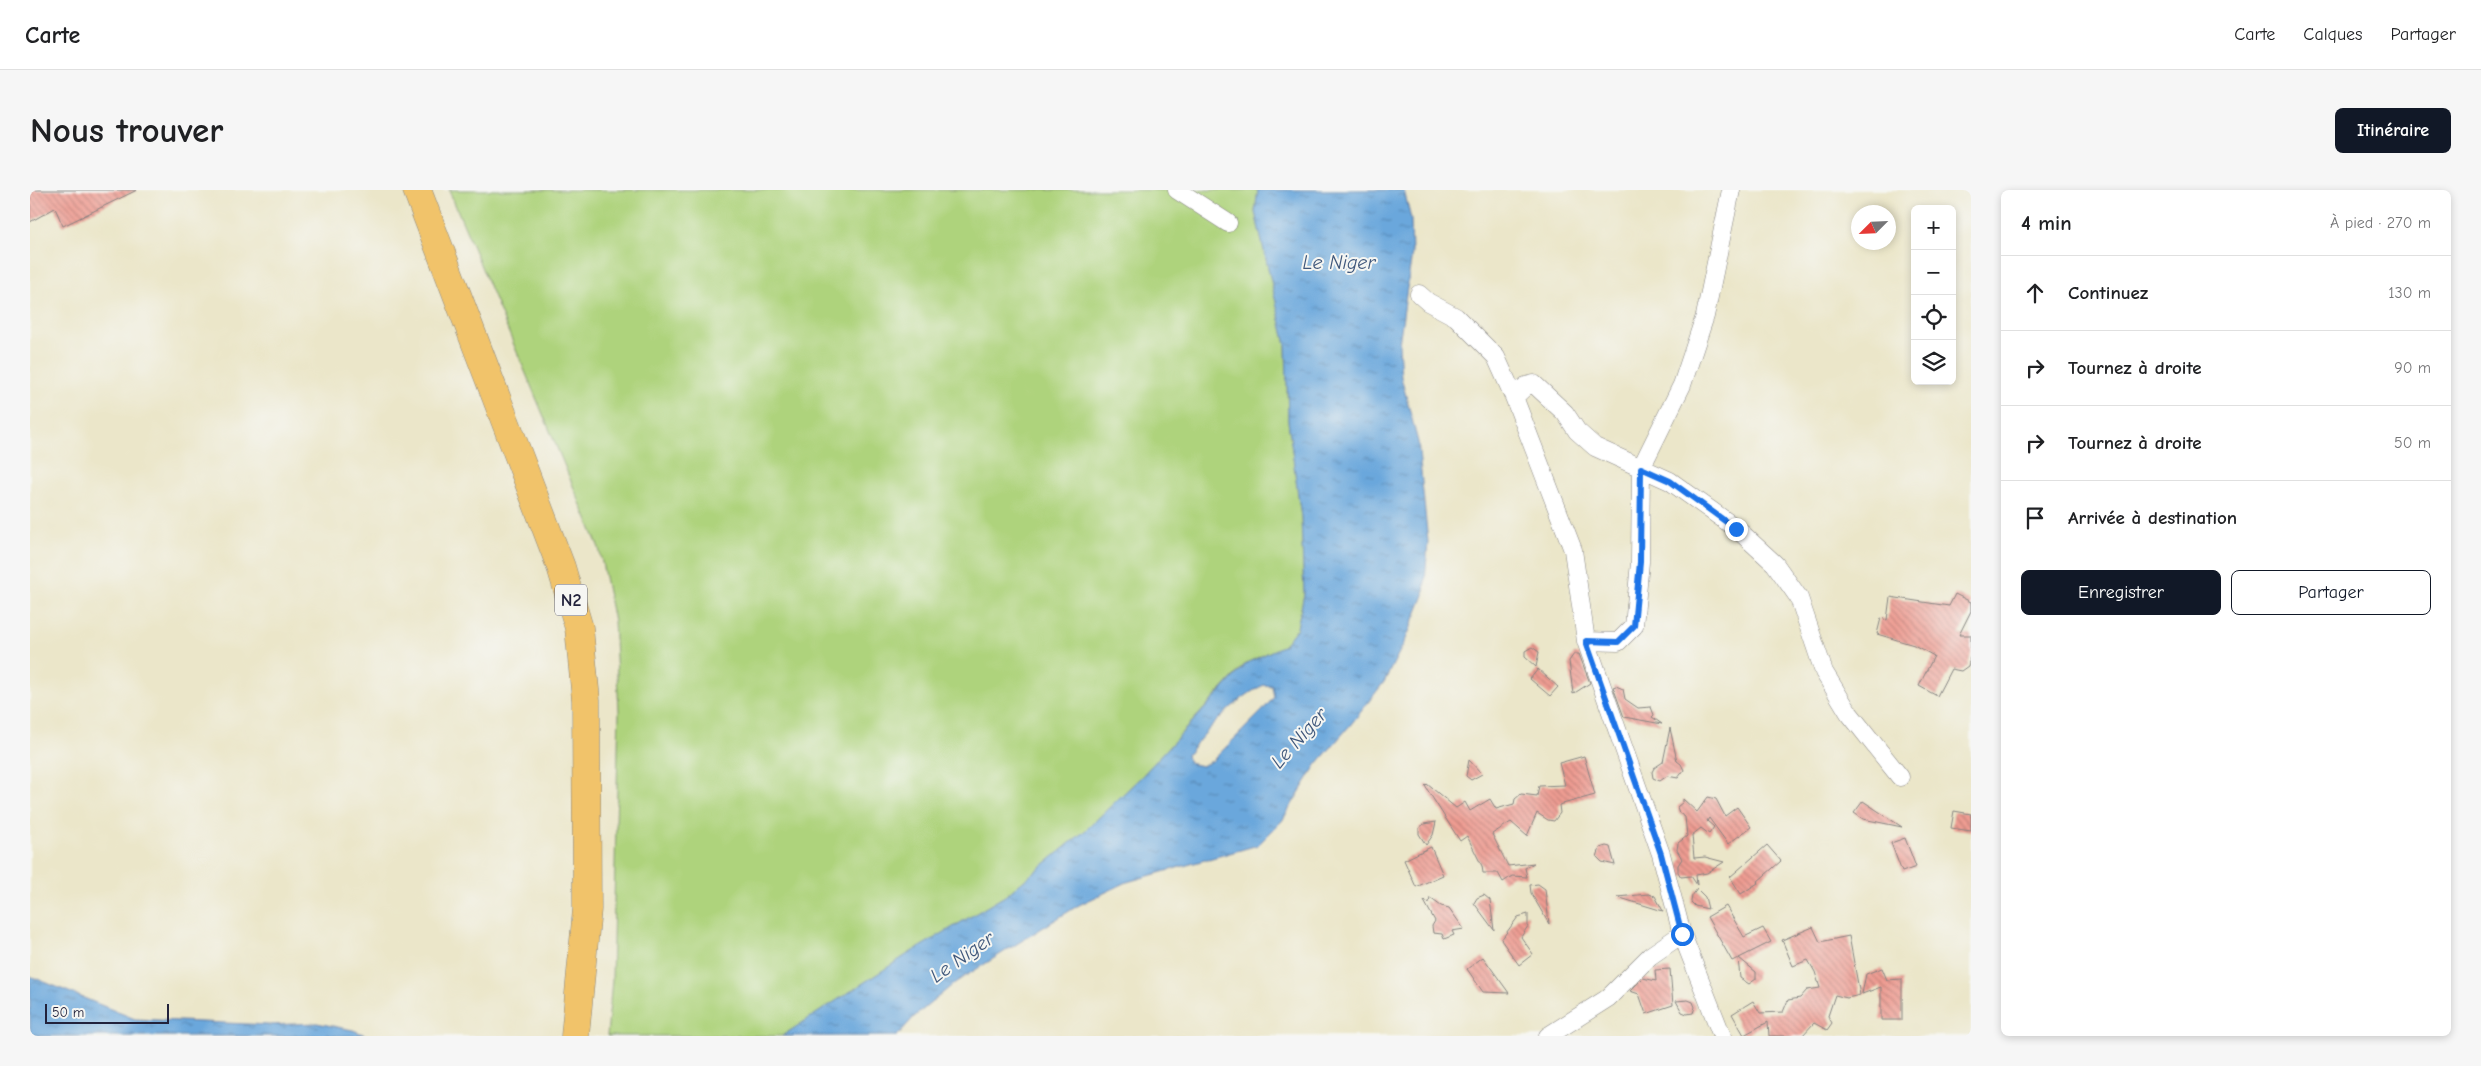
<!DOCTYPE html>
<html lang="fr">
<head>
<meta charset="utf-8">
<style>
	:root { --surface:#fff; --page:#f6f6f6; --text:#202124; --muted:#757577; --line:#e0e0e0; --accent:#111827 }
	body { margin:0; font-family:"Comic Neue",sans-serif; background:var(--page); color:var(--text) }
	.controls { position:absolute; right:15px; top:15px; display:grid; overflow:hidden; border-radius:8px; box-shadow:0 2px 8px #0003 }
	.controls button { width:45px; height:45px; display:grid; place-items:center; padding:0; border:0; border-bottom:1px solid var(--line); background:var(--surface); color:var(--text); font:25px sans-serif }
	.compass { position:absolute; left:1821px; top:15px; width:45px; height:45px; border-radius:50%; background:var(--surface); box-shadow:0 2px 8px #0003; rotate:246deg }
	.scale { position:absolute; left:15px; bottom:12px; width:124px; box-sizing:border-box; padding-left:5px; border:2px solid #22223b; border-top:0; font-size:14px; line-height:18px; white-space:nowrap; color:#22223b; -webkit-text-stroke:4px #f6f6f2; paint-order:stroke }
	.stop { position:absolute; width:15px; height:15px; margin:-11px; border:4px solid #1a73e8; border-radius:50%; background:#fff }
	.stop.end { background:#1a73e8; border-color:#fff; box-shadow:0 1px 5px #0008 }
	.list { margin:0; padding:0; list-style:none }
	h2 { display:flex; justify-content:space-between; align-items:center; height:65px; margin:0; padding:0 20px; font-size:21px }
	h2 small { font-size:16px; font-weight:400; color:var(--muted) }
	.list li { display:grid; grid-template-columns:32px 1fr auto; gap:15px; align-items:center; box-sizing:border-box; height:75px; padding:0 20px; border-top:1px solid var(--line) }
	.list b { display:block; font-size:19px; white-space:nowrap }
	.list em { font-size:16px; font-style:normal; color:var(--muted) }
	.actions { display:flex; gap:10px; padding:15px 20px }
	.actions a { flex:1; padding:11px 0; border:1px solid var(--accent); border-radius:8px; text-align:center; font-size:18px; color:var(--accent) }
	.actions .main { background:var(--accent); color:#fff }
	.icon { flex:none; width:28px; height:28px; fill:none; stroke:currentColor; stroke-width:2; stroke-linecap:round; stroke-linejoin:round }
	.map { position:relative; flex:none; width:1941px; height:846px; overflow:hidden; border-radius:8px }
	header { display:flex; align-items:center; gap:30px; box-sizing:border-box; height:70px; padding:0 25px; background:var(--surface); border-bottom:1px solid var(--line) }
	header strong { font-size:24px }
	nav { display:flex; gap:28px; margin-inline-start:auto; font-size:18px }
	.intro { display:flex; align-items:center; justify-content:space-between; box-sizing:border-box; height:120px; padding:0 30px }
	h1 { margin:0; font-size:35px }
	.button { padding:12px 22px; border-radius:8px; background:var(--accent); color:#fff; font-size:18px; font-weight:700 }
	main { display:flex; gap:30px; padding:0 30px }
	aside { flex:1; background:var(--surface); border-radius:8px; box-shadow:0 2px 8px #0003 }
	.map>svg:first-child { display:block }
	.grass { fill:#aed37c; stroke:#687a5c }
	.water { fill:url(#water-ripples); stroke:#46648c; fill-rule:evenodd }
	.building { fill:url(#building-back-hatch) }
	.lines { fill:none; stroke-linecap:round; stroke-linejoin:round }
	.minor-casing { stroke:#868482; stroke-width:19 }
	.trunk-casing { stroke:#868482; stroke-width:29 }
	.minor { stroke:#fff; stroke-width:18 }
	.trunk { stroke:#f1c36a; stroke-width:28 }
	.route { stroke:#1a73e8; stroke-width:6 }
	.labels { text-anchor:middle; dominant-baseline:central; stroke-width:4; stroke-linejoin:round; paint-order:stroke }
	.shield { fill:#f6f6f2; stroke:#626272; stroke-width:1 }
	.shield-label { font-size:18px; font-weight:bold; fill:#22223b }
	.water-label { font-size:20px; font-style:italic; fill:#3f577b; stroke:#f6f6f2 }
</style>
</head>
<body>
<header>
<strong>Carte</strong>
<nav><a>Carte</a><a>Calques</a><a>Partager</a></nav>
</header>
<div class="intro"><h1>Nous trouver</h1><a class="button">Itinéraire</a></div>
<main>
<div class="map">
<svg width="1941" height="846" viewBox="0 0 1941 846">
	<defs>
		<pattern id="water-ripples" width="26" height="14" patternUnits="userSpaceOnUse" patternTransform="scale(1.25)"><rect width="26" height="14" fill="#6aa7dc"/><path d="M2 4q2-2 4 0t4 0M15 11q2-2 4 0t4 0" fill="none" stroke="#5788b4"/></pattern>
		<pattern id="building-back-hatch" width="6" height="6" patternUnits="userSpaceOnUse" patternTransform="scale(1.25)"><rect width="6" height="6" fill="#ee9c92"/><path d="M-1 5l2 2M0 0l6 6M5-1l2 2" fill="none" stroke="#c07f78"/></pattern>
	</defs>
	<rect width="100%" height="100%" fill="#f6f6f2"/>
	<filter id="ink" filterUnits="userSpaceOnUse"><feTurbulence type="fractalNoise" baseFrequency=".02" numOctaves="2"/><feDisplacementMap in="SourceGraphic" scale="10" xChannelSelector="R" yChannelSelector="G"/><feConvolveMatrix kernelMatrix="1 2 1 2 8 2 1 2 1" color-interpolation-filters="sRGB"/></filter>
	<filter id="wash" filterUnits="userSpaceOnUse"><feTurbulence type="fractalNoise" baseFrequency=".0096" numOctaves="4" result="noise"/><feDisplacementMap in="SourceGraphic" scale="20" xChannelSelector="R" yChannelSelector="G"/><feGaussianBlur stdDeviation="1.12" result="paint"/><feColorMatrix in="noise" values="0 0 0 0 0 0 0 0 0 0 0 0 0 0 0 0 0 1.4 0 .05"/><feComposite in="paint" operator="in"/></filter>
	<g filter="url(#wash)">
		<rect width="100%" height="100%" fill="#ebe6c9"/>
		<path class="grass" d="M419 0H1228L1225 22 1256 155 1258 231 1271 327 1274 404 1267 438 1254 455 1216 473 1112 586 1056 640 975 706 878 764 752 846H577L582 790 589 521 584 431 569 358Z"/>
		<path class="water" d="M1228 0H1374L1381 29 1382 63 1369 154 1371 187 1388 252 1398 352 1394 405 1376 449 1354 492 1322 533 1286 575 1252 631 1228 655 1097 692 1049 715 926 792 884 827 867 846H752L878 764 975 706 1056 640 1112 586 1217 473 1254 455 1267 438 1274 404 1271 327 1258 231 1256 155 1225 22ZM1234 495 1242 496 1244 507 1233 520 1182 571 1172 576 1159 573 1157 565C1175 542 1207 507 1234 495Z
			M0 786 105 829 240 835 287 833 323 840 338 846H0Z"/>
		<g id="blocks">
			<path class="building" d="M0 0H107L33 36 25 18 0 32Z
				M1925 404 1941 412V421L1929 445H1941V463L1938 476 1931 481 1921 479 1907 506 1889 496 1904 466 1884 455 1847 444 1851 428 1857 430 1860 407 1919 416Z
				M1502 457 1509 462 1506 477 1495 467V461Z
				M1544 464H1549L1560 493 1543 504 1539 471Z
				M1508 479 1528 497 1520 506 1500 489Z
				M1586 496 1593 499 1595 509 1608 518 1621 517 1624 525 1622 527 1632 534 1594 527 1583 497Z
				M1640 538 1647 571 1651 574 1654 580 1648 588 1637 586 1630 591 1623 588 1622 582 1624 578 1633 572Z
				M1554 566 1565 605 1529 615 1530 623 1524 631 1518 630 1507 623 1497 646 1481 632 1462 644 1478 676 1504 673 1495 678 1497 687 1482 686 1473 692 1468 683H1453L1452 676 1437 646 1430 651 1395 596 1397 594 1426 618 1435 612 1440 621 1460 609 1466 619 1484 614 1485 609 1491 604 1507 606 1509 596 1535 595 1529 573Z
				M1439 570 1452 584 1441 590 1436 586Z
				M1678 607 1686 609 1695 626 1707 617 1721 637 1698 654 1679 628 1677 631 1684 637 1679 644 1671 638 1662 645 1664 668 1675 667 1694 672 1677 683 1666 685 1667 695 1661 686 1651 687 1648 682V675L1652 669 1647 660 1648 653 1657 646 1655 627 1649 623 1647 617 1653 612V609L1667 622Z
				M1833 611 1872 637 1833 629 1824 623Z
				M1924 621 1941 624V641L1921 638Z
				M1406 632 1403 645 1396 655 1389 644V638L1394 634Z
				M1875 648 1886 677 1872 682 1861 653Z
				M1737 655 1751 671 1727 692 1728 693 1711 704 1700 687Z
				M1576 656 1580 657 1585 675 1572 672 1567 667 1570 658Z
				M1401 657 1413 685 1386 697 1374 670Z
				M1508 694 1515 699 1519 734 1501 703 1500 695Z
				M1667 699 1675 707 1678 719 1665 716 1661 712 1662 706Z
				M1619 704 1625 706 1633 721 1587 707Z
				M1454 705 1460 710 1464 740 1444 713 1447 708Z
				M1400 708 1411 716 1419 718 1434 739 1422 741 1424 745 1414 749 1412 744 1403 743 1402 736 1405 731 1394 711 1399 713Z
				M1696 716 1714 747 1733 738 1741 752 1709 768 1726 782V789L1719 794 1710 788 1708 768 1702 771 1677 727Z
				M1498 724V736L1491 747 1503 764 1489 775 1471 750 1488 727Z
				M1783 737 1790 752 1819 746 1830 805 1817 808 1805 805 1798 826 1802 833 1797 840 1784 833 1772 846H1739L1738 832 1714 845 1702 824 1723 811 1730 823 1753 822 1758 810 1770 808 1777 800 1790 798 1785 782 1778 770 1763 776 1752 750Z
				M1453 767 1479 803 1453 802 1437 779Z
				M1852 778 1857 790 1872 789V830H1851V797L1832 804 1836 784Z
				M1640 779 1643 815 1616 824 1609 804 1600 801 1613 788 1626 791 1625 780Z
				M1658 810 1663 812 1665 817 1663 823 1657 824 1652 822 1646 811Z"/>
		</g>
	</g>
	<g filter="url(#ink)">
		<use href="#blocks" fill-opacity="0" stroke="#868482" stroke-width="1"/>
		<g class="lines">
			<g class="minor-casing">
				<path id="minor" d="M1147 0 1198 33
					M1389 104 1398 112 1426 127 1466 167 1484 207 1543 360 1556 451
					M1484 207 1496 196 1504 194 1535 223 1547 241 1565 257 1640 291 1707 339 1745 374 1769 408 1794 482 1819 523 1870 587
					M1518 846 1578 808 1620 766 1652 744
					M1692 846 1652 744 1631 664 1556 451 1588 452 1604 436 1610 372 1611 278 1652 195 1675 126 1701 0"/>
			</g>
			<g class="trunk-casing">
				<path id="trunk" d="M387 0 531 377 549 438 556 510 557 719 545 846"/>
			</g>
			<use href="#minor" class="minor"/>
			<use href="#trunk" class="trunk"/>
		</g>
	</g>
	<g class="lines" filter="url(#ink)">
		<path class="route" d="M1652 744 1631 664 1556 451 1588 452 1604 436 1610 372 1611 278 1640 291 1706 339"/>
	</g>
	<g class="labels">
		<rect class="shield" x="525" y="394.5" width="32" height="31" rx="4"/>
		<g class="shield-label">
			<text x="541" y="410">N2</text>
		</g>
		<g class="water-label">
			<text x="1309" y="72">Le Niger</text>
			<text transform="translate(1269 548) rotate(-48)">Le Niger</text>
			<text transform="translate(932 767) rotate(-35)">Le Niger</text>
		</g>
	</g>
</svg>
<div class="controls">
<button>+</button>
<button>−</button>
<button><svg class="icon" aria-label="locate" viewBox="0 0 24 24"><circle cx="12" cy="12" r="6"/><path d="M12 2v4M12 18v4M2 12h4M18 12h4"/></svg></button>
<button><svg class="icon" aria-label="layers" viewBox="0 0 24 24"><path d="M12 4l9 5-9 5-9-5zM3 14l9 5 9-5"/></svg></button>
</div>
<svg class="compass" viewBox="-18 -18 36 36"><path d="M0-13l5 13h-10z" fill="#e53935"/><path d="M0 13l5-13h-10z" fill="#757577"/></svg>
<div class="scale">50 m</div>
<div class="stop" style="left:1652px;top:744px"></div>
<div class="stop end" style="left:1706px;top:339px"></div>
</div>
<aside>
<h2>4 min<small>À pied · 270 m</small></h2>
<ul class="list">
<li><svg class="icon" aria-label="ahead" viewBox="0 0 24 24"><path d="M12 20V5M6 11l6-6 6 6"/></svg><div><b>Continuez</b></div><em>130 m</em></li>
<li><svg class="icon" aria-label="right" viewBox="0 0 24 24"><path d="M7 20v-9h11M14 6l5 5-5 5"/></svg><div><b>Tournez à droite</b></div><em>90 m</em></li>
<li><svg class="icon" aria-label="right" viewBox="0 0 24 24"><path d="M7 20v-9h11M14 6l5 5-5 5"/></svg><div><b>Tournez à droite</b></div><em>50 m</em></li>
<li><svg class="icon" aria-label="arrive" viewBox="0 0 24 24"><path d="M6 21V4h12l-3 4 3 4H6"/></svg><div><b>Arrivée à destination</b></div></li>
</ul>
<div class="actions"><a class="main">Enregistrer</a><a>Partager</a></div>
</aside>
</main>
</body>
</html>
